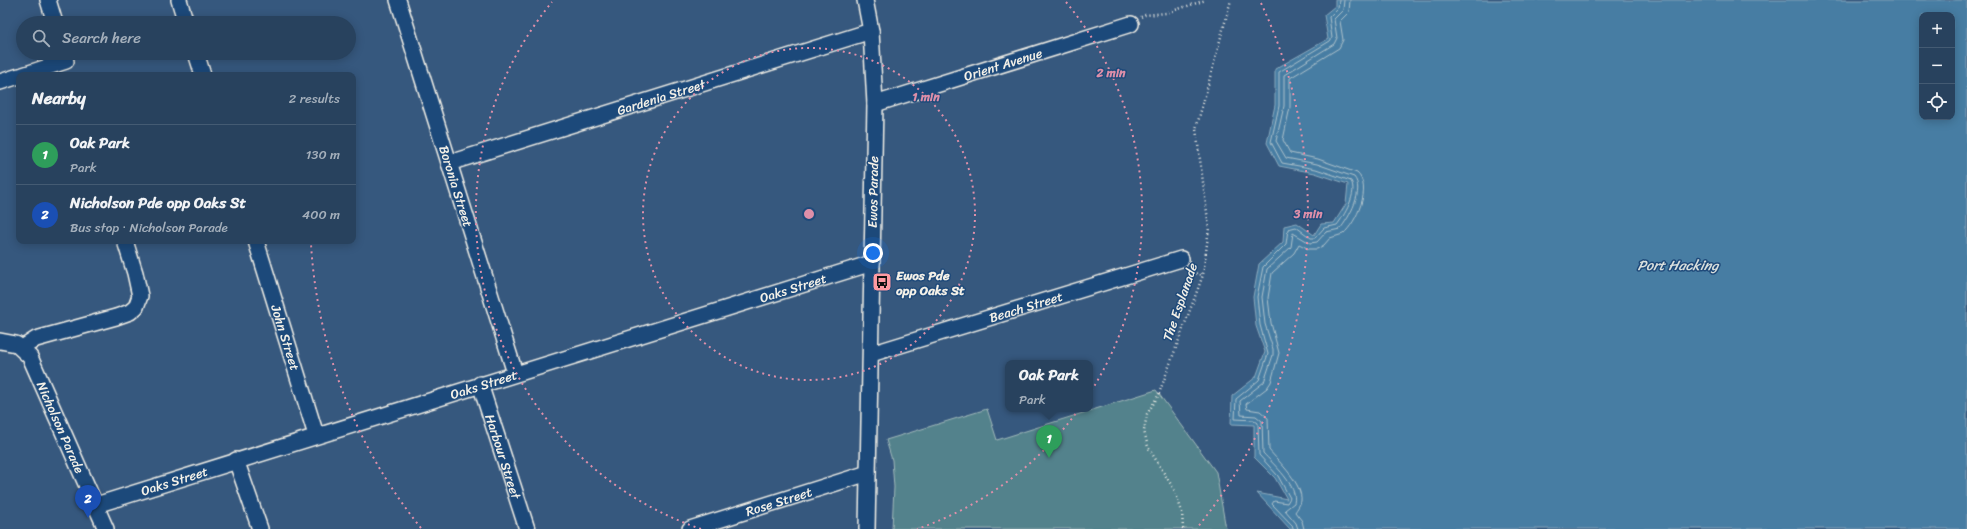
<!DOCTYPE html>
<html lang="en">
<head>
<meta charset="utf-8">
<style>
	:root { --surface:#28425e; --page:#344d67; --text:#f1f3f6; --muted:#a5b0bc; --line:#445b73; --accent:#ff9aa2 }
	body { margin:0; font-family:Sriracha,sans-serif; background:var(--page); color:var(--text) }
	.controls { position:absolute; right:12px; top:12px; display:grid; overflow:hidden; border-radius:8px; box-shadow:0 2px 10px #0003 }
	.controls button { width:36px; height:36px; display:grid; place-items:center; padding:0; border:0; border-bottom:1px solid var(--line); background:var(--surface); color:var(--text); font:20px sans-serif }
	.you { position:absolute; left:873px; top:253px; width:14px; height:14px; margin:-10px; border:3px solid #fff; border-radius:50%; background:#1a73e8; box-shadow:0 0 0 6px #1a73e833 }
	.badge { display:grid; place-items:center; width:26px; height:26px; border-radius:50%; background:var(--accent); color:#fff; font-size:13px; font-weight:700 }
	.pin { position:absolute; translate:-50% -33px; filter:drop-shadow(0 1px 2px #0008) }
	.pin::after { content:''; position:absolute; top:21px; width:14px; height:12px; background:inherit; clip-path:polygon(0 0,100% 0,50% 100%) }
	.popup { position:absolute; left:1005px; top:360px; width:88px; height:52px; box-sizing:border-box; display:grid; place-content:center; border-radius:8px; background:var(--surface); filter:drop-shadow(0 1px 3px #0005); font-size:13px; white-space:nowrap; color:var(--muted) }
	.popup b { font-size:15px; color:var(--text) }
	.popup::after { content:''; position:absolute; left:50%; top:100%; margin-left:-8px; border:8px solid transparent; border-top-color:var(--surface) }
	.list { margin:0; padding:0; list-style:none }
	h2 { display:flex; justify-content:space-between; align-items:center; height:52px; margin:0; padding:0 16px; font-size:17px }
	h2 small { font-size:13px; font-weight:400; color:var(--muted) }
	.list li { display:grid; grid-template-columns:26px 1fr auto; gap:12px; align-items:center; box-sizing:border-box; height:60px; padding:0 16px; border-top:1px solid var(--line) }
	.list b { display:block; font-size:15px; white-space:nowrap }
	.list p { margin:0; font-size:13px; white-space:nowrap; color:var(--muted) }
	.list em { font-size:13px; font-style:normal; color:var(--muted) }
	.icon { flex:none; width:22px; height:22px; fill:none; stroke:currentColor; stroke-width:2; stroke-linecap:round; stroke-linejoin:round }
	.map { position:relative; flex:none; width:1967px; height:529px; overflow:hidden }
	.search { position:absolute; background:var(--surface); box-shadow:0 2px 10px #0003; left:16px; top:16px; width:340px; height:44px; display:flex; align-items:center; gap:10px; box-sizing:border-box; padding:0 14px; border-radius:22px; color:var(--muted); font-size:15px }
	.panel { position:absolute; background:var(--surface); box-shadow:0 2px 10px #0003; left:16px; top:72px; width:340px; height:172px; border-radius:8px }
	.map>svg:first-child { display:block }
	.green { fill:#52828c; stroke:#a3baba }
	.water { fill:#477da3; stroke:#8cabbf; fill-rule:evenodd }
	.lines { fill:none; stroke-linecap:round; stroke-linejoin:round }
	.shore { stroke:#afc3cc; stroke-width:1 }
	.minor-casing { stroke:#f4f1e8; stroke-width:18 }
	.path { stroke:#f4f1e8; stroke-width:2.5; stroke-dasharray:1 3; stroke-linecap:butt }
	.minor { stroke:#1f4a7a; stroke-width:15 }
	.ring { fill:none; stroke:#de8fa9; stroke-width:2; stroke-dasharray:2 4 }
	.labels { text-anchor:middle; dominant-baseline:central; stroke-width:3; stroke-linejoin:round; paint-order:stroke }
	.street-label { font-size:13px; fill:#f4f1e8; stroke:#1f4a7a }
	.poi-label { font-size:13px; font-weight:bold; fill:#f4f1e8; stroke:#1f4a7a; text-anchor:start }
	.water-label { font-size:14px; font-style:italic; fill:#dae0de; stroke:#1f4a7a }
	.centre { fill:#de8fa9; stroke:#1f4a7a; stroke-width:2 }
	.ring-label { font-size:12px; text-anchor:middle; font-weight:bold; fill:#de8fa9; stroke:#1f4a7a; stroke-width:3; stroke-linejoin:round; paint-order:stroke }
</style>
</head>
<body>
<div class="map">
<svg width="1967" height="529" viewBox="0 0 1967 529">
	<rect width="100%" height="100%" fill="#36587e"/>
	<filter id="ink" filterUnits="userSpaceOnUse"><feTurbulence type="fractalNoise" baseFrequency=".025" numOctaves="2"/><feDisplacementMap in="SourceGraphic" scale="8" xChannelSelector="R" yChannelSelector="G"/><feConvolveMatrix kernelMatrix="1 2 1 2 8 2 1 2 1" color-interpolation-filters="sRGB"/></filter>
	<g filter="url(#ink)">
		<path class="green" d="M1156 390 1216 472 1226 529H892L894 487 892 460 886 440 987 409 997 440Z"/>
		<path class="water" d="M1335 0H1967V529H1290L1257 493 1287 499 1275 478 1254 457V425L1231 424 1232 396 1256 377 1265 352 1256 326 1253 297 1259 264 1283 242 1284 226 1297 223 1314 235 1321 224 1334 223 1346 204 1348 184 1315 173 1279 166 1267 143 1275 105V69L1328 39 1324 15 1335 6ZM1922 15H1952V117H1922Z"/>
		<g class="lines">
			<path class="shore" d="M1293 529 1292 525 1272 504 1274 501 1287 503 1290 498 1278 476 1259 455 1258 423 1254 420 1235 419 1236 399 1259 380 1268 354 1260 325 1257 297 1263 267 1286 244 1288 229 1296 227 1311 238H1315L1324 228 1337 225C1344 216 1358 193 1351 181L1316 169 1282 163 1271 142 1279 106V72L1330 41 1332 38 1329 17 1338 8 1339 0
				M1298 529 1296 523 1285 510 1294 503C1299 486 1273 464 1263 453L1262 421 1256 416 1241 415 1240 401 1264 382 1273 355V349L1265 324 1262 297 1267 269 1291 247 1293 233 1310 243 1317 242 1326 232 1340 229C1349 218 1365 190 1354 177L1317 164 1286 158 1276 141 1284 106V75L1334 44 1337 38 1334 19 1343 10 1344 0
				M1304 529 1302 521 1295 512C1297 509 1300 505 1301 501 1303 484 1279 462 1269 450L1268 418 1260 411 1247 409 1246 404 1267 388 1271 382 1279 353 1271 323 1268 298 1272 273 1294 253 1299 244 1309 249H1317L1324 245 1330 238 1343 234C1356 223 1373 187 1357 173L1318 159 1290 153 1283 140 1290 107V78L1339 48 1343 40 1340 21 1349 12 1350 0"/>
			<g class="minor-casing">
				<g id="minor">
					<path d="M48 0 55 23"/>
					<path d="M179 0 186 23"/>
					<path id="s1" d="M398 0 515 373"/>
					<path d="M865 0 871 31 875 104 867 529"/>
					<path d="M196 53 203 75"/>
					<path d="M23 75 66 61"/>
					<path d="M0 82 19 76"/>
					<path id="s2" d="M875 104 1131 24"/>
					<path id="s3" d="M449 163 871 31"/>
					<path id="s4" d="M256 241 316 435"/>
					<path id="s5" d="M0 341 16 344 30 357 106 529"/>
					<path d="M22 348 36 339 116 317 130 312 136 307 140 296 135 273 125 241"/>
					<path id="s6" d="M871 354 1181 259"/>
					<path id="s7" d="M480 384 527 529"/>
					<path d="M236 460 260 529"/>
					<path id="s8" d="M96 505 872 263"/>
					<path id="s9" d="M690 529 868 473"/>
				</g>
			</g>
			<path class="path" d="M1141 17 1145 15 1166 13 1206 0
				M1188 272 1203 275
				M1183 529 1182 512 1175 491 1148 447 1144 431 1147 414 1158 396 1203 275 1209 228 1196 129 1231 0"/>
			<use href="#minor" class="minor"/>
		</g>
	</g>
	<g class="ring">
		<circle cx="809" cy="214" r="166"/>
		<path d="M701 529A333 333 0 0 1 552 2M1066 2A333 333 0 0 1 917 529"/>
		<path d="M421 528A499 499 0 0 1 311 244M1261 3A499 499 0 0 1 1197 528"/>
	</g>
	<defs>
		<g id="bus-square" transform="scale(1)"><rect x="-9" y="-9" width="18" height="18" rx="4" fill="#ff9aa2" stroke="#1f4a7a"/><path d="M-5-6H5V4H4V6H2V4H-2V6H-4V4H-5ZM-3.5-4V0h7V-4ZM-3.5 1.2v1.5H-2V1.2ZM2 1.2v1.5H3.5V1.2Z" fill="#111"/></g>
	</defs>
	<g fill-rule="evenodd">
		<use href="#bus-square" x="882" y="282"/>
	</g>
	<g class="labels">
		<g class="street-label">
			<text stroke="none"><textPath href="#s2" startOffset="134">Orient Avenue</textPath></text>
			<text stroke="none"><textPath href="#s3" startOffset="222">Gardenia Street</textPath></text>
			<text stroke="none"><textPath href="#s1" startOffset="195">Boronia Street</textPath></text>
			<text transform="translate(873 192) rotate(-89)">Ewos Parade</text>
			<text stroke="none"><textPath href="#s8" startOffset="730">Oaks Street</textPath></text>
			<text transform="translate(1180 302) rotate(-71)">The Esplanade</text>
			<text stroke="none"><textPath href="#s6" startOffset="162">Beach Street</textPath></text>
			<text stroke="none"><textPath href="#s4" startOffset="101">John Street</textPath></text>
			<text stroke="none"><textPath href="#s8" startOffset="406">Oaks Street</textPath></text>
			<text stroke="none"><textPath href="#s5" startOffset="112">Nicholson Parade</textPath></text>
			<text stroke="none"><textPath href="#s7" startOffset="76">Harbour Street</textPath></text>
			<text stroke="none"><textPath href="#s8" startOffset="82">Oaks Street</textPath></text>
			<text stroke="none"><textPath href="#s9" startOffset="93">Rose Street</textPath></text>
		</g>
		<g class="poi-label">
			<text x="896" y="275">Ewos Pde<tspan x="896" dy="15">opp Oaks St</tspan></text>
		</g>
		<g class="water-label">
			<text x="1678" y="265">Port Hacking</text>
		</g>
	</g>
	<circle cx="809" cy="214" r="6" class="centre"/>
	<g class="ring-label">
		<text x="1111" y="77">2 min</text>
		<text x="926" y="101">1 min</text>
		<text x="1308" y="218">3 min</text>
	</g>
</svg>
<div class="controls">
<button>+</button>
<button>−</button>
<button><svg class="icon" aria-label="locate" viewBox="0 0 24 24"><circle cx="12" cy="12" r="6"/><path d="M12 2v4M12 18v4M2 12h4M18 12h4"/></svg></button>
</div>
<div class="you"></div>
<div class="pin badge" style="left:1049px;top:458px;background:#2e9e5b">1</div>
<div class="popup"><b>Oak Park</b>Park</div>
<div class="pin badge" style="left:88px;top:518px;background:#1a4fb4">2</div>
<div class="search"><svg class="icon" aria-label="search" viewBox="0 0 24 24"><circle cx="10" cy="10" r="6"/><path d="M15 15l6 6"/></svg>Search here</div>
<section class="panel">
<h2>Nearby<small>2 results</small></h2>
<ul class="list">
<li><span class="badge" style="background:#2e9e5b">1</span><div><b>Oak Park</b><p>Park</p></div><em>130 m</em></li>
<li><span class="badge" style="background:#1a4fb4">2</span><div><b>Nicholson Pde opp Oaks St</b><p>Bus stop · Nicholson Parade</p></div><em>400 m</em></li>
</ul>
</section>
</div>
</body>
</html>
